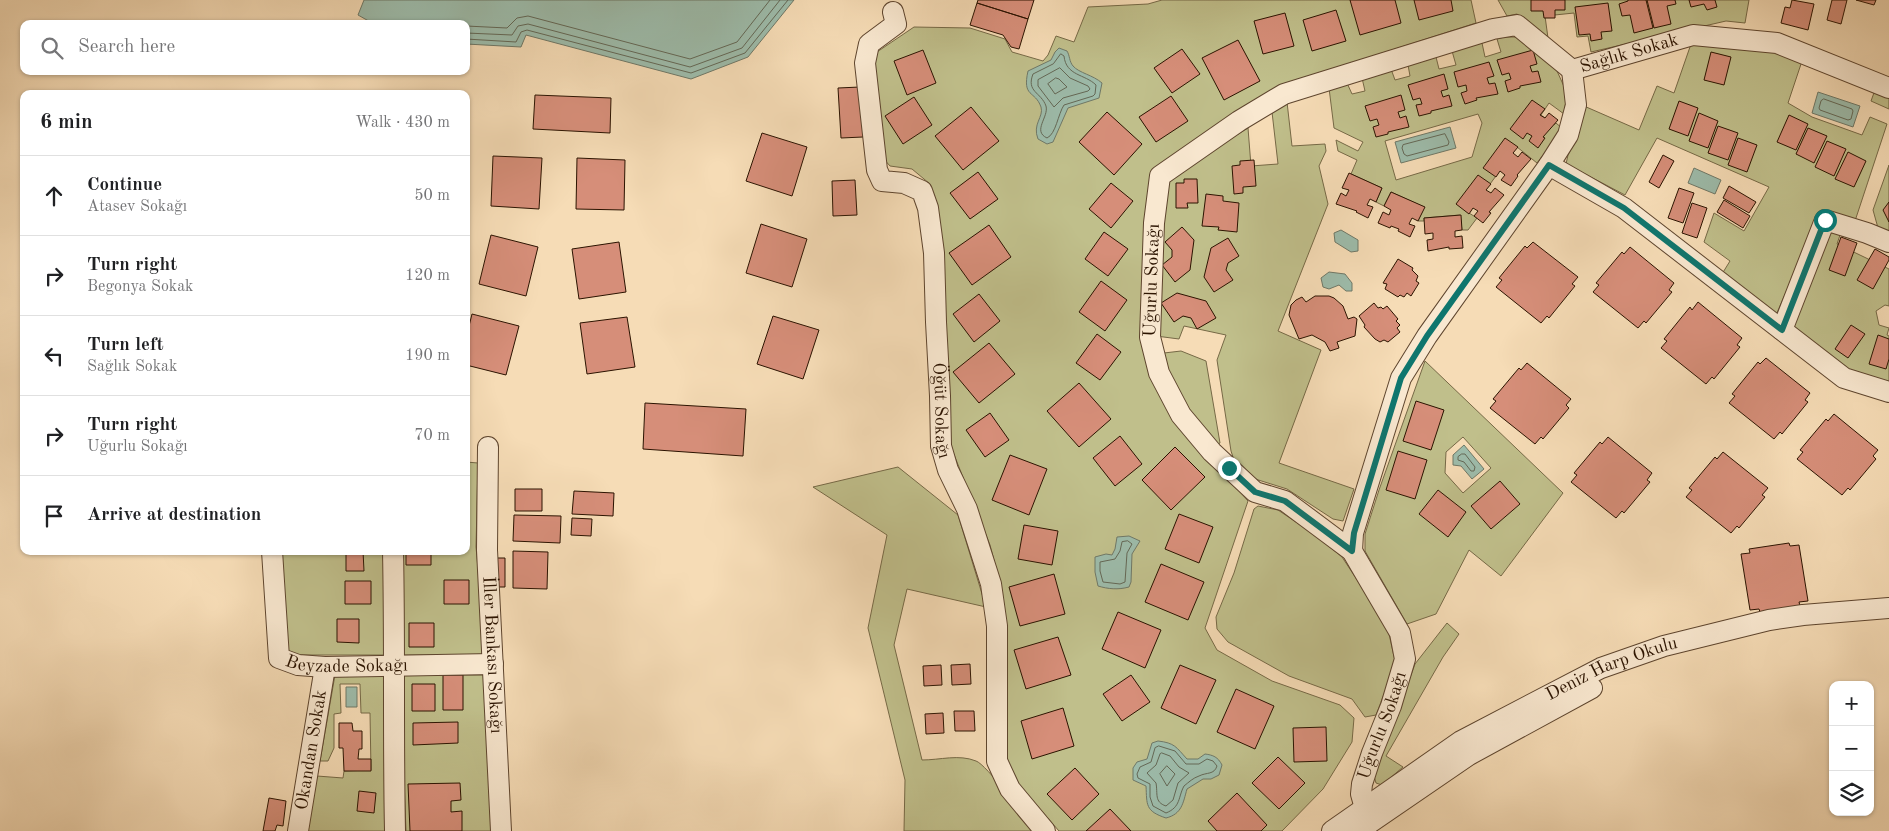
<!DOCTYPE html>
<html lang="en">
<head>
<meta charset="utf-8">
<style>
	:root { --surface:#fff; --page:#f2f2f2; --text:#202124; --muted:#757577; --line:#e0e0e0 }
	body { margin:0; font-family:"Old Standard TT",serif; background:var(--page); color:var(--text) }
	.controls { position:absolute; right:15px; bottom:15px; display:grid; overflow:hidden; border-radius:10px; box-shadow:0 1px 4px #0004 }
	.controls button { width:45px; height:45px; display:grid; place-items:center; padding:0; border:0; border-bottom:1px solid var(--line); background:var(--surface); color:var(--text); font:25px sans-serif }
	.stop { position:absolute; width:15px; height:15px; margin:-11px; border:4px solid #0f766e; border-radius:50%; background:#fff }
	.stop.end { background:#0f766e; border-color:#fff; box-shadow:0 1px 5px #0008 }
	.list { margin:0; padding:0; list-style:none }
	h2 { display:flex; justify-content:space-between; align-items:center; height:65px; margin:0; padding:0 20px; font-size:21px }
	h2 small { font-size:16px; font-weight:400; color:var(--muted) }
	.list li { display:grid; grid-template-columns:32px 1fr auto; gap:15px; align-items:center; box-sizing:border-box; height:80px; padding:0 20px; border-top:1px solid var(--line) }
	.list b { display:block; font-size:19px; white-space:nowrap }
	.list p { margin:0; font-size:16px; white-space:nowrap; color:var(--muted) }
	.list em { font-size:16px; font-style:normal; color:var(--muted) }
	.icon { flex:none; width:28px; height:28px; fill:none; stroke:currentColor; stroke-width:2; stroke-linecap:round; stroke-linejoin:round }
	.map { position:relative; flex:none; width:1889px; height:831px; overflow:hidden }
	.search { position:absolute; background:var(--surface); box-shadow:0 1px 4px #0004; left:20px; top:20px; width:450px; height:55px; display:flex; align-items:center; gap:12px; box-sizing:border-box; padding:0 18px; border-radius:10px; color:var(--muted); font-size:19px }
	.panel { position:absolute; background:var(--surface); box-shadow:0 1px 4px #0004; left:20px; top:90px; width:450px; height:465px; border-radius:10px }
	.map>svg:first-child { display:block }
	.green { fill:#c0bf8b; stroke:#766946; fill-rule:evenodd }
	.water { fill:#9dbcab; stroke:#6f7867 }
	.lines { fill:none; stroke-linecap:round; stroke-linejoin:round }
	.shore { stroke:#646856; stroke-width:1 }
	.building { fill:#d68e79; stroke:#2b1300 }
	.minor-casing { stroke:#5e452e; stroke-width:22 }
	.minor { stroke:#f9e8d0; stroke-width:20 }
	.route { stroke:#0f766e; stroke-width:6 }
	.labels { text-anchor:middle; dominant-baseline:central; stroke-width:4.5; stroke-linejoin:round; paint-order:stroke }
	.street-label { font-size:18px; fill:#2b1300; stroke:#f9e8d0 }
</style>
</head>
<body>
<div class="map">
<svg width="1889" height="831" viewBox="0 0 1889 831">
	<rect width="100%" height="100%" fill="#f6dcb6"/>
	<filter id="stains"><feTurbulence type="fractalNoise" baseFrequency=".004" numOctaves="4"/><feColorMatrix values="0 0 0 0 .2 0 0 0 0 .09 0 0 0 0 .02 0 0 0 .5 -.17"/></filter>
	<radialGradient id="worn" r=".72"><stop offset=".6" stop-color="#630" stop-opacity="0"/><stop offset="1" stop-color="#630" stop-opacity=".3"/></radialGradient>
	<path class="green" d="M1162 0H1471L1476 23 1289 83 1238 110 1154 173 1145 335 1172 415 1248 501 1205 628 1217 650 1272 681 1340 705 1354 718 1352 742 1323 789 1282 831H1059L1014 779 1004 761 1001 587 990 545 949 442 936 207 930 184 912 169 890 166 882 157 874 54 914 27 970 28 1005 39 1012 52 1043 61 1048 55 1056 36 1074 42 1088 7 1148 4Z
		M1498 0H1749L1745 23 1726 21 1591 52 1588 36 1577 37 1574 13 1545 16 1548 38 1517 14 1507 16Z
		M1504 37H1518L1536 49 1557 71 1567 93 1564 114 1549 103 1541 115 1554 125 1556 123 1563 129 1537 163 1517 147 1469 213 1477 218 1468 230H1462L1460 215 1424 218V221H1418L1424 207 1391 192 1384 206 1376 202 1382 188 1351 174 1357 160 1338 151 1336 140 1358 151 1363 142 1334 128 1329 88 1347 83 1352 94 1365 91 1362 78 1391 69 1395 80 1410 76 1408 65 1436 57 1439 69 1456 65 1452 51 1482 43 1485 57 1501 52 1497 39ZM1478 114 1482 123 1472 157 1396 180 1385 141Z
		M1691 44 1777 52 1802 61 1788 103 1812 117 1862 135 1870 117 1887 124 1854 224 1822 210 1776 315 1722 274 1730 261 1704 242 1714 213 1744 231 1769 187 1657 138 1625 195 1566 164 1568 155 1577 136 1584 106 1639 130 1657 86 1674 93Z
		M1875 90 1889 97V109L1871 101Z
		M1287 102 1292 146 1325 144 1326 151 1319 166 1328 204 1278 331 1321 350 1279 463 1354 489 1343 521 1333 519 1287 489 1252 478 1236 466 1231 451 1217 360 1226 335 1184 326 1179 339 1156 336 1167 178 1248 128 1251 166 1278 164 1272 112Z
		M1889 165V233L1878 228 1873 210Z
		M1828 228 1841 232 1837 244 1889 269V306L1885 305 1876 311 1879 325 1889 328 1887 335 1889 336V383L1846 369 1790 325Z
		M1181 351 1206 361 1220 443 1215 446 1186 407 1162 358 1164 353Z
		M1425 361 1563 493 1501 576 1469 550 1436 614 1407 624 1365 551V534L1379 490ZM1463 437 1491 468 1463 493 1445 473 1446 452Z
		M466 462 478 463 476 547 486 655H401L402 551H466Z
		M898 467 958 515 986 607 907 589 894 645 922 760C940 760 959 754 976 761 986 764 1027 819 1037 831H904L905 780 868 628 887 535 813 487Z
		M1258 506 1278 510 1314 534 1342 557 1387 625 1395 661 1394 668 1376 715 1365 717 1352 699 1289 676 1228 642 1217 629 1216 617 1234 573 1254 509Z
		M278 551H385L387 655H287Z
		M1447 623 1459 634 1443 657 1386 756 1403 767 1382 785 1376 783 1374 776 1415 664Z
		M386 674 388 831H307L317 776 343 778 344 771 371 770 370 713H361L360 684H340L341 713 334 714V748L328 761H320L335 675Z
		M400 675H487L493 831H406Z"/>
	<path class="water" d="M364 0H794L748 57 691 79 526 35 521 47 466 44V24H374L358 15Z
		M1059 48 1067 51C1070 56 1069 61 1073 66 1079 73 1093 75 1102 83L1099 98 1068 108 1053 142 1047 144 1038 139C1032 124 1044 117 1041 107 1035 90 1022 98 1028 71L1051 60 1055 52Z
		M1818 92 1860 106 1853 127 1812 113Z
		M1450 127 1456 148 1401 163 1395 142Z
		M1694 168 1721 180 1715 194 1688 183Z
		M1341 230 1358 240V251L1351 252 1335 242 1334 233Z
		M1329 272 1345 274 1352 283V291H1346L1339 285 1329 289 1323 287 1321 278Z
		M1464 445 1484 469 1472 479 1461 466 1453 465V455Z
		M1129 536 1140 541 1132 554 1131 582 1129 587C1118 590 1108 589 1098 586L1095 572V557L1106 554 1112 555 1115 549 1117 537Z
		M346 687H357V707H346Z
		M1158 741C1175 743 1176 747 1187 759H1198L1205 754C1213 755 1218 757 1222 765L1219 775 1211 779H1203L1187 789C1183 803 1182 814 1166 818 1145 811 1147 805 1146 786L1133 780V768L1137 762 1147 759 1152 743Z"/>
	<g class="lines">
		<path class="shore" d="M466 26 507 28 517 18 528 16 690 59 737 42 770 0
			M466 33 512 35 518 26 528 24 690 67 742 48 780 0
			M466 39 516 42 521 32 527 30 691 73 745 53 788 0
			M1061 54 1064 56C1066 76 1085 74 1096 85L1095 94 1093 96 1064 105C1058 114 1056 134 1047 138 1032 131 1049 117 1046 106 1041 92 1026 92 1033 74L1053 64Z
			M1060 68 1070 78 1088 86 1090 89 1088 91 1063 98 1054 107 1038 86V80Z
			M1056 78 1059 79 1067 87 1055 94 1048 84Z
			M1824 99 1852 109 1853 111 1851 119 1848 120 1820 110 1819 108 1821 101Z
			M1445 134 1449 142 1448 145 1407 156 1404 154 1402 148 1403 145Z
			M1462 454H1465L1475 467 1474 471H1471L1464 462 1458 460V457Z
			M1128 541 1132 544 1127 553 1125 582 1120 584 1103 582 1100 571V562L1115 559 1120 551 1122 542Z
			M1159 746 1175 751 1186 764H1199L1207 759 1213 761 1217 766C1214 775 1207 772 1199 776 1193 778 1189 782 1184 786 1178 797 1181 807 1166 813L1153 806 1150 797V784L1138 778 1137 774 1140 767 1151 762 1155 748Z
			M1162 753 1170 756 1179 767 1189 773 1178 783 1173 800 1166 806C1154 802 1158 794 1156 783L1147 773 1156 765 1160 754Z
			M1167 766 1175 774 1167 786 1160 774Z"/>
	</g>
	<path class="building" d="M978 0H1034L1028 19 977 3Z
		M1350 0H1395L1401 23 1360 35Z
		M1414 0H1451L1453 11 1419 20Z
		M1531 0H1565V10H1555V18H1544L1543 11H1531Z
		M1628 0H1646L1653 28 1634 33 1630 15 1622 16 1619 4 1628 1Z
		M1647 0H1675L1676 4 1667 6 1671 24 1654 28Z
		M1689 0H1715L1717 7 1707 10 1704 4 1691 7Z
		M1792 0 1814 4 1808 30 1781 23 1785 7 1790 8Z
		M1832 0H1847L1841 24 1827 20Z
		M1856 0H1876L1874 5Z
		M977 3 1028 19 1019 49 1011 47 1003 35 970 25Z
		M1608 3 1612 31 1601 32 1602 39 1591 41 1590 34 1579 35 1575 7Z
		M1336 10 1346 41 1312 51 1303 20Z
		M1285 13 1294 46 1263 54 1254 21Z
		M1238 40 1260 81 1224 100 1202 58Z
		M1182 49 1200 74 1172 93 1154 68Z
		M923 50 936 83 907 95 894 61Z
		M1533 50 1537 64 1530 66 1532 72 1538 71 1541 82 1520 86V88L1508 92 1505 81 1511 79 1509 73 1502 75 1497 60Z
		M1711 52 1731 57 1724 85 1704 80Z
		M1489 62 1494 76 1487 78 1489 84 1495 83 1498 94 1476 98 1477 100 1465 104 1461 93 1467 91 1466 85 1458 87 1454 72Z
		M1444 74 1448 89 1441 91 1443 97 1449 95 1452 106 1431 111V113L1419 116 1416 105 1422 104 1420 98 1413 100 1408 85Z
		M860 87 863 137 841 138 838 88Z
		M535 95 611 98 610 133 533 129Z
		M1401 95 1405 110 1398 112 1400 118 1406 116 1409 127 1388 132V134L1376 137 1373 127 1379 125 1377 119 1370 121 1365 106Z
		M1171 96 1188 121 1156 142 1139 117Z
		M914 97 932 125 903 144 885 116Z
		M1532 100 1545 109 1540 115 1545 118 1549 113 1558 120 1543 137 1545 138 1538 148 1529 141 1532 136 1527 133 1523 139 1510 129Z
		M1679 101 1698 108 1688 136 1669 129Z
		M971 107 999 141 963 170 935 136Z
		M1107 112 1142 144 1114 175 1079 142Z
		M1699 113 1718 121 1708 148 1689 141Z
		M1789 115 1808 124 1796 150 1777 142Z
		M1718 126 1738 133 1728 160 1708 153Z
		M1808 128 1827 136 1814 163 1796 154Z
		M762 133 807 147 792 196 746 181Z
		M1505 138 1518 147 1513 153 1518 157 1522 152 1531 159 1517 175 1518 176 1511 186 1501 180 1505 175 1500 171 1496 177 1483 168Z
		M1738 138 1757 145 1747 172 1728 165Z
		M1827 141 1846 149 1834 176 1815 167Z
		M1848 152 1866 161 1854 187 1835 179Z
		M1663 155 1674 161 1659 188 1649 182Z
		M493 156 542 158 539 209 491 206Z
		M577 158 625 160 624 210 576 209Z
		M1254 160 1256 186 1243 187V193L1234 194 1232 166 1240 165V161Z
		M978 172 998 199 970 219 950 193Z
		M1349 173 1382 188 1376 202 1370 199 1367 205 1373 207 1368 218 1356 212 1357 211 1336 204 1341 193 1346 196 1349 190 1342 188Z
		M1478 175 1491 184 1486 190 1491 193 1495 188 1504 195 1489 212 1491 213 1483 223 1474 216 1478 211 1473 208 1469 214 1456 204Z
		M1184 179H1197L1198 203H1187L1188 208H1176V183H1184Z
		M855 180 857 215 833 216 832 181Z
		M1111 183 1133 201 1111 228 1089 209Z
		M1729 186 1756 202 1749 213 1723 198Z
		M1679 188 1694 193 1683 223 1668 218Z
		M1391 192 1425 207 1418 221 1412 218 1409 224 1415 226 1410 237 1398 231 1399 229 1391 226 1390 228 1378 223 1383 212 1389 215 1391 210 1384 206Z
		M1206 194 1223 196V201L1239 203 1237 232 1218 230 1219 227 1202 226Z
		M1724 200 1750 216 1743 228 1717 212Z
		M1889 202V222L1883 210Z
		M1692 203 1707 208 1697 238 1682 233Z
		M1461 215 1462 230 1455 231V237L1462 236 1463 248 1449 249V247L1428 251 1427 240 1433 239V233L1425 234 1424 218Z
		M761 224 807 239 792 287 746 273Z
		M989 225 1011 257 972 285 949 253Z
		M1182 227 1194 240 1190 270 1175 282 1162 265 1172 257V250L1165 242Z
		M1104 232 1128 249 1108 276 1085 259Z
		M491 235 538 247 526 296 479 284Z
		M1841 237 1857 243 1845 276 1829 270Z
		M1228 238 1239 256 1228 263 1226 270 1233 280 1214 292 1204 277 1211 248Z
		M619 242 626 292 579 299 572 249Z
		M1533 242 1578 277 1572 284 1575 286 1549 318 1547 316 1541 323 1496 287 1502 280 1499 278 1525 246 1527 248Z
		M1630 247 1674 283 1669 290 1672 292 1646 323 1644 321 1638 328 1593 292 1599 285 1596 283 1622 252 1624 254Z
		M1875 249 1889 257V260L1873 289 1857 280Z
		M1398 259 1413 268 1412 270 1418 276 1416 281 1419 283 1411 296 1407 293 1404 297 1400 295 1398 297 1385 289 1387 284 1383 283Z
		M1101 281 1127 300 1105 331 1079 312Z
		M1177 293 1206 301 1216 318 1197 329 1191 318 1183 316 1174 322 1161 303Z
		M979 294 1000 321 974 342 953 314Z
		M1315 296H1329L1334 298 1343 306 1348 319 1354 317 1357 319 1355 336 1337 342 1339 348 1330 351 1325 342 1312 335 1299 339 1289 315 1291 305 1296 300 1302 297 1306 302Z
		M1698 302 1742 338 1737 345 1740 347 1714 379 1712 377 1706 384 1661 348 1667 341 1664 339 1690 307 1692 310Z
		M1374 303 1378 308 1381 307 1383 309 1387 306 1398 319 1396 321 1400 325 1397 328 1400 332 1388 342 1384 340 1380 342 1375 339 1364 327 1365 325 1359 316Z
		M472 314 519 326 506 375 466 365V338Z
		M773 316 819 330 803 379 757 364Z
		M627 317 635 367 587 374 580 323Z
		M1851 325 1865 334 1848 358 1835 349Z
		M1097 334 1121 352 1100 380 1076 363Z
		M1878 335 1889 339V359L1886 369 1869 364Z
		M989 343 1015 374 979 403 953 372Z
		M1766 358 1810 393 1805 400 1808 402 1782 434 1780 432 1774 439 1729 403 1735 396 1732 394 1758 362 1760 364Z
		M1527 363 1571 399 1566 405 1569 408 1543 439 1541 437 1535 444 1490 408 1496 401 1493 399 1519 368 1521 370Z
		M1079 383 1111 419 1079 447 1047 411Z
		M1416 401 1444 410 1431 450 1403 441Z
		M645 403 746 409 743 456 643 449Z
		M990 413 1009 440 985 457 966 430Z
		M1834 414 1878 450 1873 456 1876 459 1850 490 1848 488 1842 495 1797 459 1803 452 1800 450 1826 419 1828 421Z
		M1120 436 1142 464 1115 486 1093 458Z
		M1608 437 1652 473 1647 480 1650 482 1624 513 1622 511 1616 518 1571 482 1577 475 1574 473 1600 442 1602 444Z
		M1175 447 1205 477 1171 510 1142 480Z
		M1398 451 1427 460 1415 499 1386 490Z
		M1723 452 1768 488 1762 495 1765 497 1739 528 1737 526 1731 533 1686 497 1692 490 1689 488 1715 457 1717 459Z
		M1010 455 1047 469 1029 515 992 500Z
		M1500 481 1520 504 1491 529 1471 506Z
		M515 489H542V511H515Z
		M1438 490 1466 512 1448 537 1419 514Z
		M574 491 614 493 613 516 572 514Z
		M466 498H468V531H466Z
		M1179 514 1213 527 1199 563 1165 549Z
		M514 515 561 516 560 543 513 541Z
		M572 518 592 519 591 536 571 535Z
		M1024 525 1058 531 1052 565 1018 559Z
		M1789 543 1790 546 1799 545 1808 601 1799 602 1800 606 1760 612 1759 609 1750 610 1741 554 1750 553 1749 549Z
		M346 551H363L364 571H346Z
		M406 551H431V565H406Z
		M513 551 548 552 547 589 513 588Z
		M493 558H505V587H493Z
		M1161 564 1204 582 1188 620 1145 602Z
		M1054 574 1065 614 1020 626 1009 587Z
		M444 580H469V604H444Z
		M345 581H371V604H345Z
		M1118 612 1161 630 1145 668 1102 649Z
		M337 619H359V643L337 642Z
		M409 623H434V647H409Z
		M1058 637 1071 675 1026 689 1014 650Z
		M970 664 971 684 952 685 951 665Z
		M941 665 942 685 924 686 923 666Z
		M1180 665 1216 680 1196 724 1161 708Z
		M443 675H463V710H443Z
		M1131 675 1150 702 1122 721 1103 694Z
		M412 684H435V711H412Z
		M1236 689 1274 706 1255 749 1217 732Z
		M1063 708 1074 746 1032 759 1021 721Z
		M954 711H974L975 731H955Z
		M943 713 944 733 926 734 925 714Z
		M458 722V743L413 745V723Z
		M339 723H352L353 731H362V749H359L358 759H371V771H344L343 748H339Z
		M1326 727 1327 761 1294 762 1293 728Z
		M1278 757 1305 783 1279 809 1252 783Z
		M1075 768 1099 794 1072 820 1047 794Z
		M460 783 461 800 451 801V812L462 811V831H410L408 784Z
		M359 791 376 793 374 813 357 811Z
		M1237 793 1267 825 1261 831H1217L1208 821Z
		M269 798 286 801 283 826 277 825 275 831H263Z
		M1110 809 1131 831H1086Z"/>
	<g class="lines">
		<g class="minor-casing">
			<g id="minor">
				<path id="s1" d="M893 12 896 24 869 44 865 63 877 170 882 181 904 183 922 191 928 208 934 253 936 322 940 396 941 446 948 470 967 509 991 584 997 626V761L1010 789 1045 831"/>
				<path d="M1549 165 1624 208 1844 378 1889 392"/>
				<path d="M1782 330 1825 220 1867 233 1889 242"/>
				<path id="s2" d="M488 447 487 550 501 831"/>
				<path id="s3" d="M272 551 279 658 298 665 325 667 493 664"/>
				<path d="M393 551C395 645 393 738 395 831"/>
				<path id="s4" d="M1352 551 1353 533 1401 378 1427 336 1549 165 1568 135 1576 105 1572 70 1693 35 1777 43 1889 88"/>
				<path id="s5" d="M1373 820 1365 808 1361 794 1362 784 1372 753 1391 706 1405 659 1400 633 1352 551 1285 501 1255 492 1212 452 1181 415 1159 373 1150 337 1154 223 1160 176 1239 121 1284 94 1493 29 1517 25 1572 70"/>
				<path id="s6" d="M298 831 325 667"/>
				<path id="s7" d="M1332 831 1461 741 1601 668 1664 646 1769 620 1803 615 1889 608"/>
				<path d="M1358 831 1469 755 1592 688"/>
			</g>
		</g>
		<use href="#minor" class="minor"/>
	</g>
	<g class="lines">
		<path class="route" d="M1229 468 1255 492 1285 501 1352 551 1354 533 1401 378 1427 336 1549 165 1624 208 1782 330 1825 220"/>
	</g>
	<g class="labels">
		<g class="street-label">
			<text stroke="none"><textPath href="#s4" startOffset="601">Sağlık Sokak</textPath></text>
			<text stroke="none"><textPath href="#s5" startOffset="656">Uğurlu Sokağı</textPath></text>
			<text stroke="none"><textPath href="#s1" startOffset="448">Öğüt Sokağı</textPath></text>
			<text stroke="none"><textPath href="#s2" startOffset="208">İller Bankası Sokağı</textPath></text>
			<text stroke="none"><textPath href="#s3" startOffset="176">Beyzade Sokağı</textPath></text>
			<text stroke="none"><textPath href="#s7" startOffset="325">Deniz Harp Okulu</textPath></text>
			<text stroke="none"><textPath href="#s5" startOffset="101">Uğurlu Sokağı</textPath></text>
			<text stroke="none"><textPath href="#s6" startOffset="82">Okandan Sokak</textPath></text>
		</g>
	</g>
	<rect width="100%" height="100%" filter="url(#stains)"/>
	<rect width="100%" height="100%" fill="url(#worn)"/>
</svg>
<div class="controls">
<button>+</button>
<button>−</button>
<button><svg class="icon" aria-label="layers" viewBox="0 0 24 24"><path d="M12 4l9 5-9 5-9-5zM3 14l9 5 9-5"/></svg></button>
</div>
<div class="stop" style="left:1825px;top:220px"></div>
<div class="stop end" style="left:1229px;top:468px"></div>
<div class="search"><svg class="icon" aria-label="search" viewBox="0 0 24 24"><circle cx="10" cy="10" r="6"/><path d="M15 15l6 6"/></svg>Search here</div>
<section class="panel">
<h2>6 min<small>Walk · 430 m</small></h2>
<ul class="list">
<li><svg class="icon" aria-label="ahead" viewBox="0 0 24 24"><path d="M12 20V5M6 11l6-6 6 6"/></svg><div><b>Continue</b><p>Atasev Sokağı</p></div><em>50 m</em></li>
<li><svg class="icon" aria-label="right" viewBox="0 0 24 24"><path d="M7 20v-9h11M14 6l5 5-5 5"/></svg><div><b>Turn right</b><p>Begonya Sokak</p></div><em>120 m</em></li>
<li><svg class="icon" aria-label="left" viewBox="0 0 24 24"><path d="M17 20v-9H6M10 6l-5 5 5 5"/></svg><div><b>Turn left</b><p>Sağlık Sokak</p></div><em>190 m</em></li>
<li><svg class="icon" aria-label="right" viewBox="0 0 24 24"><path d="M7 20v-9h11M14 6l5 5-5 5"/></svg><div><b>Turn right</b><p>Uğurlu Sokağı</p></div><em>70 m</em></li>
<li><svg class="icon" aria-label="arrive" viewBox="0 0 24 24"><path d="M6 21V4h12l-3 4 3 4H6"/></svg><div><b>Arrive at destination</b></div></li>
</ul>
</section>
</div>
</body>
</html>
